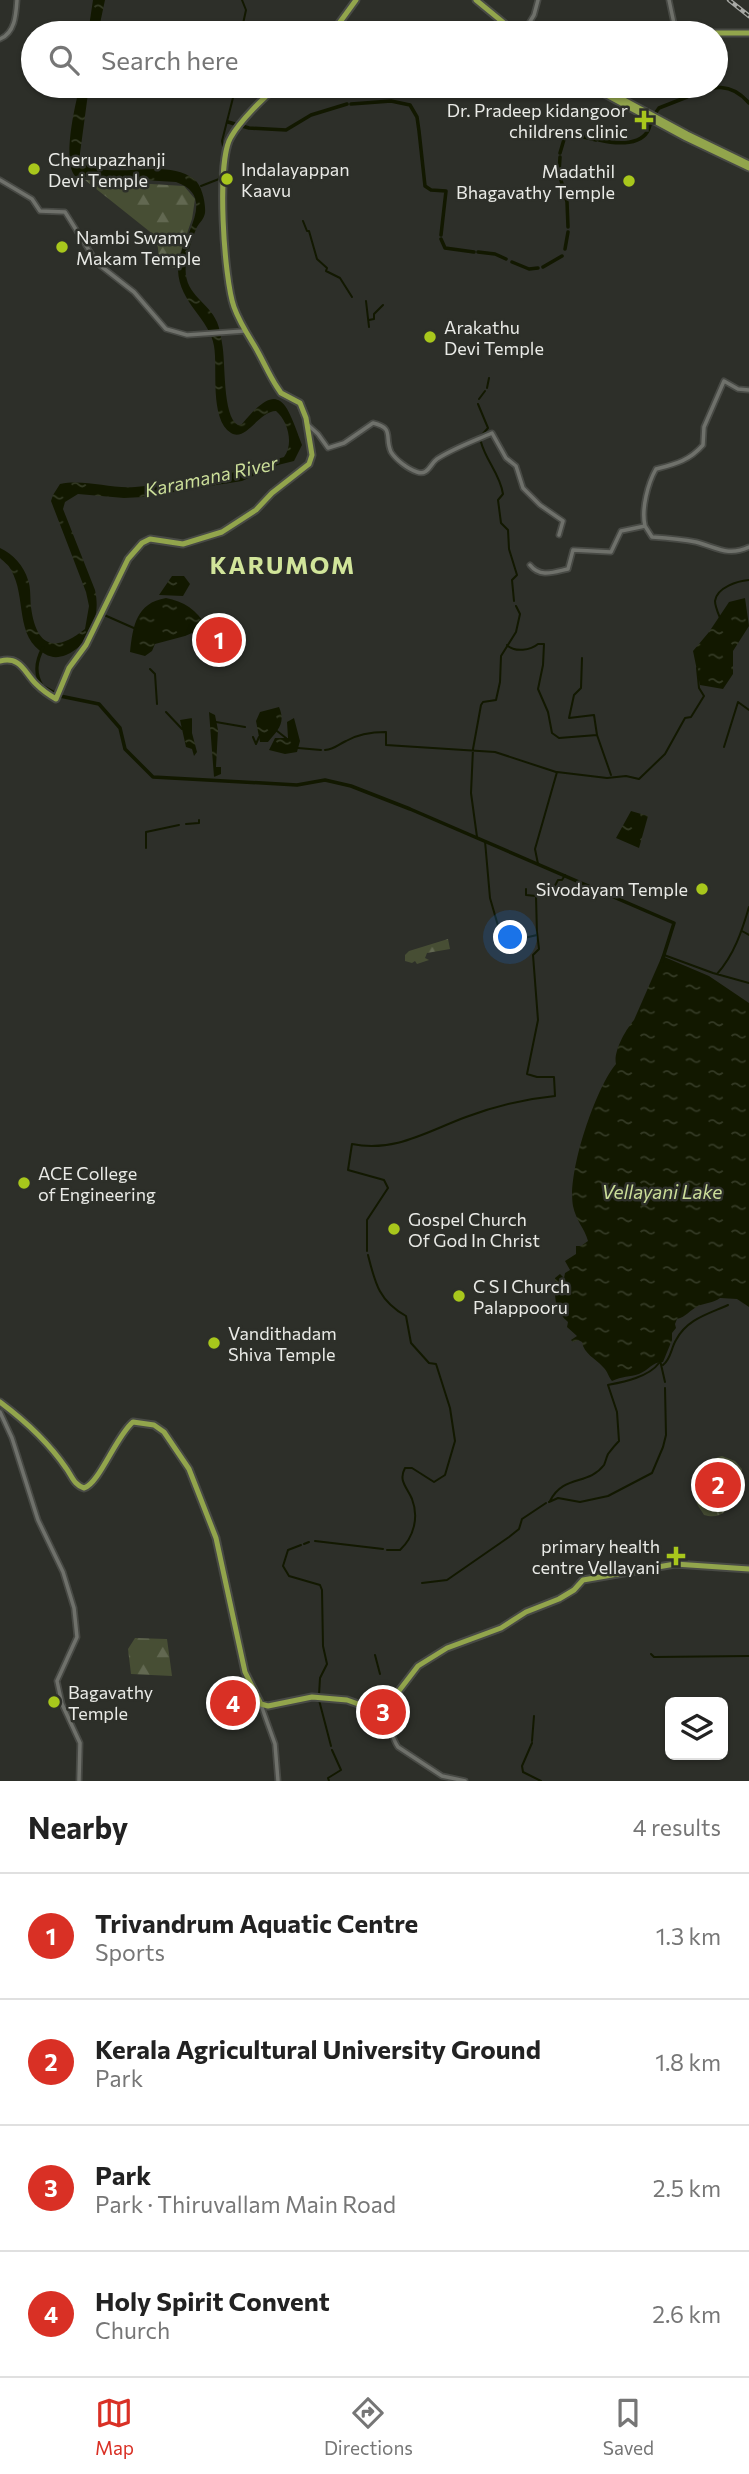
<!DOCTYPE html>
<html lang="en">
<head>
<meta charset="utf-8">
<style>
	:root { --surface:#fff; --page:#f6f6f6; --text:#222; --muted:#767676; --line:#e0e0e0; --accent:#d93025 }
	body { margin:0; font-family:Commissioner,sans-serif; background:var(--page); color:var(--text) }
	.controls { position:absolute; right:21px; bottom:21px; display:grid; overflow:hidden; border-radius:10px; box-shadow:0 2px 5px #0004 }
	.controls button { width:63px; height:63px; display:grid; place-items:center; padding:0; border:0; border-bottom:2px solid var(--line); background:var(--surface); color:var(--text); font:35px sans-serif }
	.you { position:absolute; left:511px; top:938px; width:24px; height:24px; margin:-18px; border:5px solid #fff; border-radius:50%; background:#1a73e8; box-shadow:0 0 0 10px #1a73e833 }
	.badge { display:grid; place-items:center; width:46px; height:46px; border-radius:50%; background:var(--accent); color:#fff; font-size:23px; font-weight:700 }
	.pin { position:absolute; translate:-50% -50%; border:4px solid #fff; box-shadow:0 2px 7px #0006 }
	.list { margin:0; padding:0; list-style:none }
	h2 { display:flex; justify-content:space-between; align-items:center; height:91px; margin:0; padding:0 28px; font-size:30px }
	h2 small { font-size:23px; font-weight:400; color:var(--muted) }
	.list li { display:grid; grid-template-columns:46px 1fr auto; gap:21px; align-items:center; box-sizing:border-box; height:126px; padding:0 28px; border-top:2px solid var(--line) }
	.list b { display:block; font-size:26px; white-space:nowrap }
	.list p { margin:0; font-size:23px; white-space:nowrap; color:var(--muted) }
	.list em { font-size:23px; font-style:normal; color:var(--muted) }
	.icon { flex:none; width:38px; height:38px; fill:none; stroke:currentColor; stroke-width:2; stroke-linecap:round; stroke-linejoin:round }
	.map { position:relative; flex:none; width:749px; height:1781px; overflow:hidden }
	.search { position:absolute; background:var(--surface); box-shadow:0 2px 5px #0004; left:21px; right:21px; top:21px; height:77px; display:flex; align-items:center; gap:18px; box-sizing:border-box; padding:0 24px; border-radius:38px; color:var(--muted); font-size:26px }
	.sheet { height:595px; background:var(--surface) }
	nav { display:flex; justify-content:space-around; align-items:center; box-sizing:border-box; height:98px; border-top:2px solid var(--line); background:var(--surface); font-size:19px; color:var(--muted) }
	nav a { display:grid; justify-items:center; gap:4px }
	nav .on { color:var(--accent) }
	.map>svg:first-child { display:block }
	.forest { fill:url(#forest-firs) }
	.park { fill:url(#park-tufts) }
	.water { fill:url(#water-ripples) }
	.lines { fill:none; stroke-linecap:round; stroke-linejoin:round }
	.stream { stroke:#121800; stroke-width:2 }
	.canal { stroke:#121800; stroke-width:3.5 }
	.minor-casing { stroke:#484a45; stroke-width:7 }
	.major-casing { stroke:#484a45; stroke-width:9 }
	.minor { stroke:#6f716b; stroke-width:3.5 }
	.major { stroke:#92a54c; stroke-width:5 }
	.rail-casing { stroke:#a8a9a5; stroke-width:4.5 }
	.rail { stroke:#2d2f29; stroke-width:2; stroke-dasharray:5; stroke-linecap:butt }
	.poi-dot { fill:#a8c71c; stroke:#2d2f29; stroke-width:2.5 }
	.labels { text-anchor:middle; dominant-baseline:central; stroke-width:5; stroke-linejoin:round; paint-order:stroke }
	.poi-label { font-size:18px; fill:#e9eae6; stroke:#2d2f29; text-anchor:start }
	.water-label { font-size:19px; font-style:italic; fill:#cbde99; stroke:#2d2f29 }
	.district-label { font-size:24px; font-weight:bold; letter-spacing:2px; fill:#d1e59a; stroke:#2d2f29 }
</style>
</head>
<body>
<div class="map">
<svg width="749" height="1781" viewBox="0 0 749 1781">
	<defs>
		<pattern id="forest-firs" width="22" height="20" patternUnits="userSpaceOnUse" patternTransform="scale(1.75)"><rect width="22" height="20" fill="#474e34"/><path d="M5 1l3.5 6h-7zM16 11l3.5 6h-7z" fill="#626851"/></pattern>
		<pattern id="park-tufts" width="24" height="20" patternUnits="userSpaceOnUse" patternTransform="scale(1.75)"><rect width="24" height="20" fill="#474e34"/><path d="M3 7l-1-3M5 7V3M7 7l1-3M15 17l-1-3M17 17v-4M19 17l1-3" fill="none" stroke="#626851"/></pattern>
		<pattern id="water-ripples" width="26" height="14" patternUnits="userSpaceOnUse" patternTransform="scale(1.75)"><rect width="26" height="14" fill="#121800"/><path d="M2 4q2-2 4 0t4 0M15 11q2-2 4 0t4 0" fill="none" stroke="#343a25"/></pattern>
	</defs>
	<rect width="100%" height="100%" fill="#2d2f29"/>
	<path class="forest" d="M85 180 184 186 195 199 192 219 175 268 159 264 158 248 154 235Z
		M448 939 450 949 427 953 425 958 429 960 417 964 415 961 412 963 405 961V955L409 951Z
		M135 1638 167 1639 172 1676 131 1674 128 1649Z"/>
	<path class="park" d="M722 1456 735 1461 742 1469C738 1490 732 1523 704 1515 701 1510 696 1504 696 1499 693 1482 706 1459 722 1456Z"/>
	<path class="water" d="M93 0H105L98 33H88Z
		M80 86H89L79 161C111 183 163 156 194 179 202 185 206 204 205 213 204 219 200 222 197 227 192 238 188 251 186 263 182 295 208 300 217 322 220 329 221 337 222 343 226 362 222 416 238 425L242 424C280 378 286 402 302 445L294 461 278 465 242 481 143 497 124 498 78 494 65 502 63 509 95 590C98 604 97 615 92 628 87 640 78 650 66 655 58 658 52 658 45 654 14 637 27 597 11 570 9 565 4 562 0 558V548C13 554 24 566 28 580 31 588 30 598 31 607 36 646 54 654 85 629L89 606 86 592 51 501 53 495 60 484C85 479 110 489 135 487 185 483 236 471 284 457 294 444 288 421 276 411 259 411 246 442 231 433 209 419 218 368 214 346 210 319 179 303 178 270 177 240 221 198 176 182L75 176C62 162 75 104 80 86Z
		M172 576H184L190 584 183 596 159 595Z
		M166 598C183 601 198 610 206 627L185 636 155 644 152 651 145 656 130 652C133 626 136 603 166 598Z
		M745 598 749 626 733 651V674L723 689 700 685 693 651 709 632 729 602Z
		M279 707C286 723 278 730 268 742H260L256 721 260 712Z
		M209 712 215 715 218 730 216 767H221V774L214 777Z
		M192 718V733L197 752 194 756 192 749 186 747 180 720Z
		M294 718 300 741 297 752 285 754 269 750 275 738H288L287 722Z
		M631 811 648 816 639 848 616 838Z
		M662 956 709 976 749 1003V1307L737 1299 720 1298C713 1303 705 1303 698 1306 690 1310 686 1317 677 1319L675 1324 676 1328 672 1333V1340L663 1362C652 1362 649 1370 639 1374 630 1377 622 1376 612 1381 608 1376 608 1372 603 1367 595 1358 584 1354 582 1342L578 1340 573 1342 571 1340 577 1336 567 1327 568 1322C553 1309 555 1296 555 1278L560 1274 564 1278 565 1273 570 1270 565 1261 576 1254V1246H581L588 1241C585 1229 576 1221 573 1206 567 1173 595 1089 616 1064 613 1052 626 1029 634 1020Z"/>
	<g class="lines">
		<path class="stream" d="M241 33 246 10 242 0
			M223 146 222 141 236 86
			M201 186 219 179 221 168
			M303 221 307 231H309L317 259 327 268 326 271 340 278 352 297
			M366 301 369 327
			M369 320 374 319V314L383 305
			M487 388 489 378
			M479 399 485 391
			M478 404 488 428 480 437
			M481 442C486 461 500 474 503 494L498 500 501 523 508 530 509 549 517 575 512 580 514 601
			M102 614 136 629
			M720 618C718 613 715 606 715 601 717 587 738 581 749 580
			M507 645C515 653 531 650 538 644H544L543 665 538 689 548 712 552 733 559 738 597 735 611 775
			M582 658 581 688 574 695 569 718 594 715 597 735
			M150 669 155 674 157 704
			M166 712 182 729
			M216 722 245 727
			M277 731 286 738
			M253 737 256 744 259 737
			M724 747 738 702 749 710
			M298 748 321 750
			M325 750C335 749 337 745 346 741 358 734 372 732 386 732V745L495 752 556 772
			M186 824 199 823V820
			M477 837 471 793 473 749 481 705 483 702 496 700 500 682 501 656 516 632 520 614 516 606
			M485 841 490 898 503 943 537 935 536 896 526 895V889
			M146 848V832L179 825
			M538 864 535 849 557 772 607 778 626 776 639 779 665 754 685 718 691 717 704 696 699 688 697 668
			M536 896 550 895 558 880H562L565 875
			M742 931 749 935
			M664 955 713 973 749 983
			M717 974C734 955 742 931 749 907
			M367 1251V1220L388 1188 384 1180 348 1170 352 1144C394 1153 428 1131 466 1117 495 1106 524 1099 555 1096L554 1077H537L527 1074 538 1020 533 955 539 949 537 932
			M368 1255C375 1283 379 1301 406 1316L411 1343 429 1363 436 1364 437 1367 450 1408 455 1441 445 1475 434 1482 412 1468H405C398 1481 407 1487 412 1499 419 1517 414 1537 400 1550H387
			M660 1360 665 1382
			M663 1365C671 1359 671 1348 676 1340 687 1319 708 1314 728 1305
			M550 1501C564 1474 588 1486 604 1465 605 1463 607 1456 608 1454 611 1450 615 1445 619 1441L617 1412 608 1385C623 1382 649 1377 659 1363
			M549 1502 558 1498 580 1502 608 1496 652 1473 663 1447 666 1435 665 1388
			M315 1541 383 1549
			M304 1544 309 1542
			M301 1545 288 1550 283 1566 289 1576 320 1585 322 1590 323 1646 327 1664 320 1678 319 1695
			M422 1583 447 1580 509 1537 519 1529 522 1519 546 1503
			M651 1654 654 1657 749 1656
			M375 1655 380 1674
			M319 1700 331 1746
			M532 1741 534 1716
			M532 1743 522 1766 523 1772 541 1781
			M329 1781 328 1778 341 1770 332 1750"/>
		<path class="canal" d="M690 96C712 85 731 82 749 103
			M351 104 391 101 410 105 417 117 419 131 425 186 431 190 446 191 441 235
			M654 115 659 108 687 97
			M228 122 249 128 286 130 311 115 347 104
			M599 140C616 144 645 147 650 125
			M560 153 565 136 572 134 596 140
			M560 157 559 173 567 202 568 227
			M441 239 445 248 474 252
			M565 249 568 232
			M478 252 495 254 506 259
			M512 262 529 269 538 268
			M543 267 562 256
			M43 648C36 661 34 673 42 686L60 696 99 704 120 728 125 749 153 777 297 785 325 780 351 786 410 809 674 923 662 961"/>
		<g class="minor-casing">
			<path id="minor" d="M669 0 676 33
				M523 33 534 15 538 0
				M0 39C15 33 16 15 17 0
				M0 180 32 199 40 211 65 212 97 263 134 292 166 329 187 335 244 331
				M307 424 318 434 328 448 344 443 373 423C395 428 384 437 391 452 396 460 408 469 417 472 428 476 430 464 437 459 454 448 474 441 492 433L506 458 516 466 523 488 540 505 563 521 559 535
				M645 526 652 537C667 538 681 539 696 542 716 547 728 557 749 547
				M530 565C540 578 554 572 568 569L573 550 611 552 621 531 645 526C641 509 648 483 656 469 675 464 689 461 703 445L704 427 724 381 738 389 749 390
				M0 1412 12 1438 38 1520 63 1572 74 1608 77 1637 57 1681 62 1704 80 1743 79 1781
				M261 1705 275 1744 278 1781
				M377 1711C392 1718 389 1734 398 1747L442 1776 465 1781"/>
		</g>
		<g class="major-casing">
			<path id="major" d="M476 0 516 33
				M332 33 356 0
				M713 33H749
				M590 86 686 138 749 168
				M598 86 687 134 749 164
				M0 661C21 656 24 672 36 684 42 690 49 695 56 699L69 668 86 645 128 559 142 543 150 539 183 544 222 532 256 510 272 493 309 464 312 455 306 418 300 403 281 393 277 387C268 373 262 358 254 345 246 332 239 321 234 307 224 279 216 161 231 137 240 121 264 97 278 86
				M0 1402C24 1420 49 1443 66 1468 72 1476 74 1485 84 1488 99 1484 116 1436 133 1422L154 1425 164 1432 189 1469 216 1538 245 1672 261 1704 268 1706 312 1697 347 1700 375 1710 382 1708 395 1696 418 1666 447 1648 501 1628 526 1612 559 1599 574 1590 583 1580 675 1564 749 1569"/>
		</g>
		<use href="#minor" class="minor"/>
		<use href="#major" class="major"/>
		<g class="rail-casing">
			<path id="rail" d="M729 0 749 16"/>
		</g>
		<use href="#rail" class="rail"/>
	</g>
	<g class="poi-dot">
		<path d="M640.5 109.5h7v7h7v7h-7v7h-7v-7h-7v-7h7z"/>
		<circle cx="34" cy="169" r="7"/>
		<circle cx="227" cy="179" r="7"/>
		<circle cx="629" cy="181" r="7"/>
		<circle cx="62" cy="247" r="7"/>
		<circle cx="430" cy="337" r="7"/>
		<circle cx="702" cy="889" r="7"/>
		<circle cx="24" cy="1183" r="7"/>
		<circle cx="394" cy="1229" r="7"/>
		<circle cx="459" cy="1296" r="7"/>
		<circle cx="214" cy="1343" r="7"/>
		<path d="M672.5 1545.5h7v7h7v7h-7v7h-7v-7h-7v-7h7z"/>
		<circle cx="54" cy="1702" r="7"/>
	</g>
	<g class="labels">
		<g class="poi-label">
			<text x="628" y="110" text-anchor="end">Dr. Pradeep kidangoor<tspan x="628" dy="21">childrens clinic</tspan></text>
			<text x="48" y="159">Cherupazhanji<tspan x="48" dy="21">Devi Temple</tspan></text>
			<text x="241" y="169">Indalayappan<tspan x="241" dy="21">Kaavu</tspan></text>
			<text x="615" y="171" text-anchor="end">Madathil<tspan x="615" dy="21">Bhagavathy Temple</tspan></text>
			<text x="76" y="237">Nambi Swamy<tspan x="76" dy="21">Makam Temple</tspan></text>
			<text x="444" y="327">Arakathu<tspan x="444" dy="21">Devi Temple</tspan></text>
			<text x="688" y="889" text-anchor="end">Sivodayam Temple</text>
			<text x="38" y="1173">ACE College<tspan x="38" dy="21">of Engineering</tspan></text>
			<text x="408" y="1219">Gospel Church<tspan x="408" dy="21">Of God In Christ</tspan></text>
			<text x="473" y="1286">C S I Church<tspan x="473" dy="21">Palappooru</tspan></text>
			<text x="228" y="1333">Vandithadam<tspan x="228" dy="21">Shiva Temple</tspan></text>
			<text x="660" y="1546" text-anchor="end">primary health<tspan x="660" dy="21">centre Vellayani</tspan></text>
			<text x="68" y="1692">Bagavathy<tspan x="68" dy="21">Temple</tspan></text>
		</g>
		<g class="water-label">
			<text transform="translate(211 476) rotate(-12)">Karamana River</text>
			<text x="662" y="1191">Vellayani Lake</text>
		</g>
		<g class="district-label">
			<text x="283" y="564">KARUMOM</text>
		</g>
	</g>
</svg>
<div class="controls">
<button><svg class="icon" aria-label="layers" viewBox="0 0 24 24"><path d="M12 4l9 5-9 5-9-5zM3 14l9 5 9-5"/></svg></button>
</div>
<div class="you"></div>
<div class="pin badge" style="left:219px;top:640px">1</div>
<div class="pin badge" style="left:718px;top:1485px">2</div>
<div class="pin badge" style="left:383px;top:1712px">3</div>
<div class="pin badge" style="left:233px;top:1703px">4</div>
<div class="search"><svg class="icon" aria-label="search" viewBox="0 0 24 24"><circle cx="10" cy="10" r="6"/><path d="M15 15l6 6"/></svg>Search here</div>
</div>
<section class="sheet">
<h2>Nearby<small>4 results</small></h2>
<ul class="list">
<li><span class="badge">1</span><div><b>Trivandrum Aquatic Centre</b><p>Sports</p></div><em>1.3 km</em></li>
<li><span class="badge">2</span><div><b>Kerala Agricultural University Ground</b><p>Park</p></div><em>1.8 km</em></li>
<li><span class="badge">3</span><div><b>Park</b><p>Park · Thiruvallam Main Road</p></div><em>2.5 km</em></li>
<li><span class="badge">4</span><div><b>Holy Spirit Convent</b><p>Church</p></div><em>2.6 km</em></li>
</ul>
</section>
<nav>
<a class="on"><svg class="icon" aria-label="map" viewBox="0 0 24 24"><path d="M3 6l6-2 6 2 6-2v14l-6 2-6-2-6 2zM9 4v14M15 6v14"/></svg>Map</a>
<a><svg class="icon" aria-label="directions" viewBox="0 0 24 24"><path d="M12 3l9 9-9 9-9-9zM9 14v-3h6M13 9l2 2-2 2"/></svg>Directions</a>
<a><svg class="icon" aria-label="saved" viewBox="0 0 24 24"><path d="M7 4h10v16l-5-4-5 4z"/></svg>Saved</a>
</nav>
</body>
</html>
